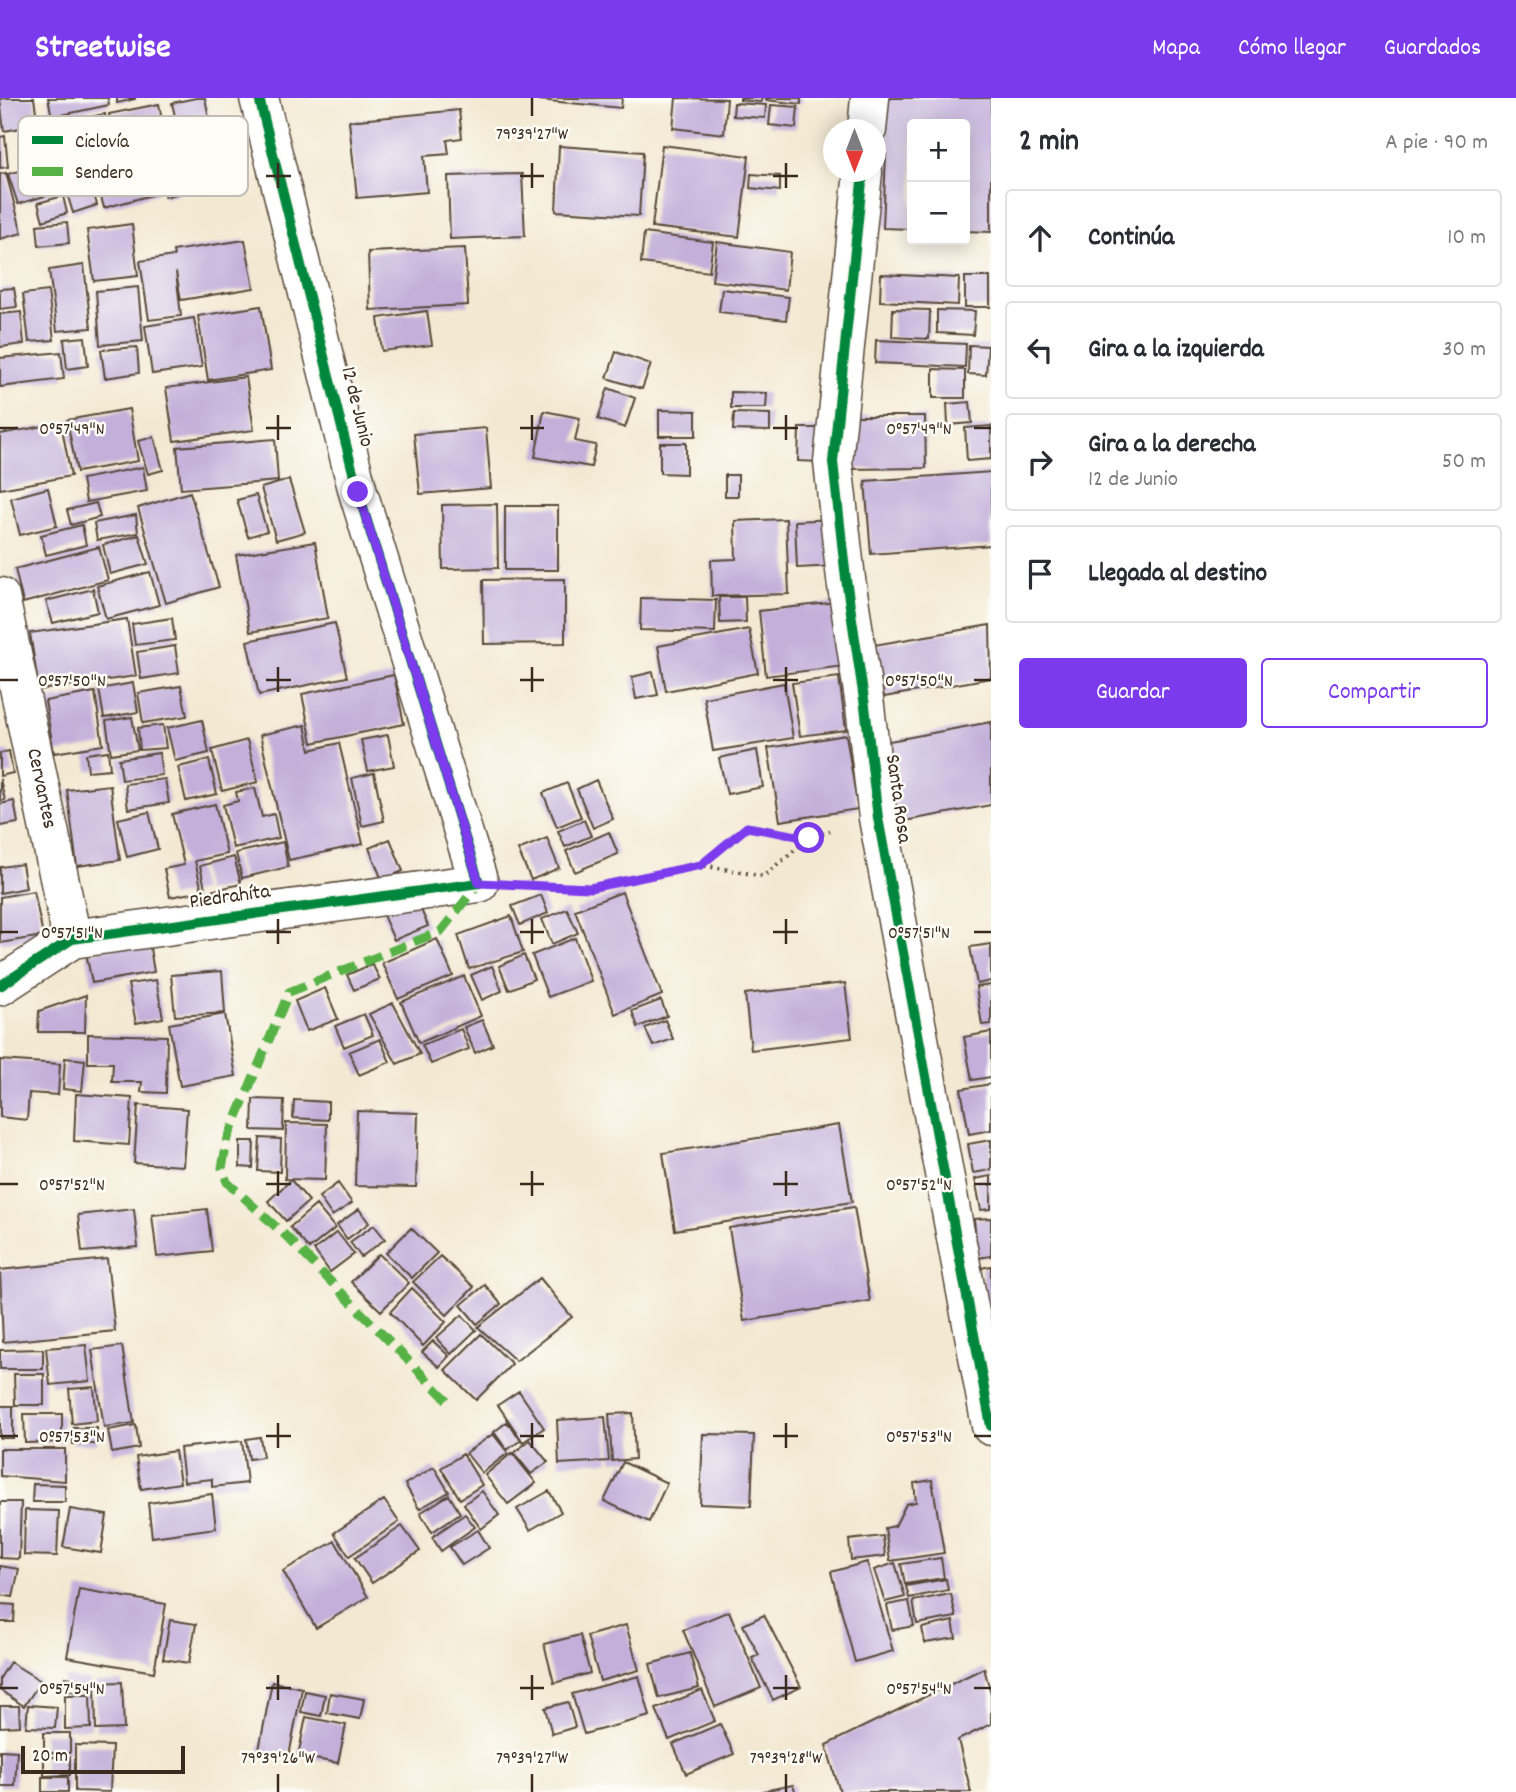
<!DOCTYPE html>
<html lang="es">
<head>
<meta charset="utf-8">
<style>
	:root { --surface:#fff; --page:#f7f7f7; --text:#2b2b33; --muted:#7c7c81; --line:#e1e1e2; --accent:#7c3aed }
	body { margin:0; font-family:Dekko,sans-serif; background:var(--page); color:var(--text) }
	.controls { position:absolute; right:21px; top:21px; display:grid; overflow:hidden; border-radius:7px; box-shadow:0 4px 18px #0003 }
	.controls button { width:63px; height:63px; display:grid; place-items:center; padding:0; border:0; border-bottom:2px solid var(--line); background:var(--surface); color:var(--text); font:35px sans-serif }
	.compass { position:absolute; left:823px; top:21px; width:63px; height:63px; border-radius:50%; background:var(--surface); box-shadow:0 4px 18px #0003; rotate:180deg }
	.scale { position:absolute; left:21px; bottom:18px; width:164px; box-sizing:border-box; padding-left:7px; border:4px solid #3b2a1e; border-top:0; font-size:19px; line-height:24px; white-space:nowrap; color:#3b2a1e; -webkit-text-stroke:5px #fdfcf7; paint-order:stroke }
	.stop { position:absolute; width:21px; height:21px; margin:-16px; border:5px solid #7c3aed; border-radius:50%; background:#fff }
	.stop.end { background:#7c3aed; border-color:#fff; box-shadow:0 2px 7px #0008 }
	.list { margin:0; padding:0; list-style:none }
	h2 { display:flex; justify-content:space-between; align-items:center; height:91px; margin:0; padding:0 28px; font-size:30px }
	h2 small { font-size:23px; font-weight:400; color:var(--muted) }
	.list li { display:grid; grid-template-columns:46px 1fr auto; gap:21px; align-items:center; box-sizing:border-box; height:98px; margin:0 14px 14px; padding:0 14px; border:2px solid var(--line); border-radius:7px }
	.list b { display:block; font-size:26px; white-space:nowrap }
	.list p { margin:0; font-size:23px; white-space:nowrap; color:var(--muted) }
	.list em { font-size:23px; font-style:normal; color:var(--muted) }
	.actions { display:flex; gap:14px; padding:21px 28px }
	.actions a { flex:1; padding:16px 0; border:2px solid var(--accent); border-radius:7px; text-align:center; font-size:24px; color:var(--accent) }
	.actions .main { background:var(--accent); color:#fff }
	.icon { flex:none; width:38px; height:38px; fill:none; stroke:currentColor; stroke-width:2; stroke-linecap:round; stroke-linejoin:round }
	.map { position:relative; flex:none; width:991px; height:1694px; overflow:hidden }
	header { display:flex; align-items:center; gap:42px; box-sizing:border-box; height:98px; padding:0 35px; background:var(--accent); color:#fff }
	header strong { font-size:33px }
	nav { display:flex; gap:38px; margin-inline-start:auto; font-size:24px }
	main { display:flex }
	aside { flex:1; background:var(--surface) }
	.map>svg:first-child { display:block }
	.building { fill:#c3b0da }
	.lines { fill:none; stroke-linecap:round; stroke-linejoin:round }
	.street-casing { stroke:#574739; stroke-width:41 }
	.path { stroke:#574739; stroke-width:4.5; stroke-dasharray:2 5; stroke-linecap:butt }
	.street { stroke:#fff; stroke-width:38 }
	.quiet { stroke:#57b245; stroke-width:9; stroke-dasharray:18 9; stroke-linecap:butt }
	.cycleway-casing { stroke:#fdfcf7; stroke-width:15 }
	.cycleway { stroke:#00873e; stroke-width:10 }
	.route { stroke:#7c3aed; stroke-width:9 }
	.ticks { fill:none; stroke:#3b2a1e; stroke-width:2.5 }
	.labels { text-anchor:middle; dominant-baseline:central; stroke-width:5; stroke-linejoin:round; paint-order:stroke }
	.street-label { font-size:21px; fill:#3b2a1e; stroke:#fdfcf7 }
	.key { fill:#fdfcf7; stroke:#c3bdb6; stroke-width:2 }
	.key-label { font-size:19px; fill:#3b2a1e }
	.ticks-label { font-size:18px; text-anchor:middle; fill:#3b2a1e; stroke:#fdfcf7; stroke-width:5; stroke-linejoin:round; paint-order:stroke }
</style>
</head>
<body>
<header>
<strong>Streetwise</strong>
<nav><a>Mapa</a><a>Cómo llegar</a><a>Guardados</a></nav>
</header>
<main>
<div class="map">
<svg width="991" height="1694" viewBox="0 0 991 1694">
	<rect width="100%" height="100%" fill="#fdfcf7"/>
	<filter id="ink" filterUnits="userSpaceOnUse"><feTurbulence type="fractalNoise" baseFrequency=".0143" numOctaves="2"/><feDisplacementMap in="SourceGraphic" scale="14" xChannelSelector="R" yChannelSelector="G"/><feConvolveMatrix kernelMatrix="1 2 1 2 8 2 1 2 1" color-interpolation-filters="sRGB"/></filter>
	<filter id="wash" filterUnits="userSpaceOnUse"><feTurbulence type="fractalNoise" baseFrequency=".00686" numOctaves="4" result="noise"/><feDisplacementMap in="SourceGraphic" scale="28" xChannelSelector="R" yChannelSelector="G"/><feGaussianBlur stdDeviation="1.57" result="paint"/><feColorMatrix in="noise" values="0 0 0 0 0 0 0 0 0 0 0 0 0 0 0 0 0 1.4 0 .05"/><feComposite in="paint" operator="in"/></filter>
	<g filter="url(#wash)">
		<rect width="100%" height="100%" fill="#f3e9d2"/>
		<g id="blocks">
			<path class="building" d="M6 0H34L38 28 50 27 55 60 26 65 21 30 4 33 0 1Z
				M48 0H108L109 7 52 19Z
				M117 0H135V1L117 5Z
				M196 0H205L211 30 179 36 172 5Z
				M539 0H622L621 10 539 2Z
				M676 0 727 1 724 36 673 30Z
				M740 0H762L761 4 740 2Z
				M766 0H801V6L766 2Z
				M882 0H991V134L965 133V26H912V131L883 130 886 56H880Z
				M734 5 766 7 765 20 733 18Z
				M159 6 165 38 116 48 109 16Z
				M771 7 798 9 796 30 769 27Z
				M459 12 462 40 447 42 449 56 424 58 427 94 357 100 349 23Z
				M105 16 111 47 71 56 65 24Z
				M209 35 222 84 165 99 152 50Z
				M5 38 8 69 0 70V39Z
				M146 47 159 95 104 110 91 62Z
				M662 47 749 58 739 139 652 129Z
				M559 48 643 54 639 118 556 113Z
				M49 65 58 94 18 106 8 76Z
				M6 75 22 135 0 141V76Z
				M522 76 525 138 450 141 448 78Z
				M751 76 780 78V93L750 90Z
				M91 85 97 107 73 115 66 92Z
				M63 98 67 115 43 123 38 105Z
				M67 124 69 145 39 148 37 127Z
				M132 126 138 178 94 183 87 132Z
				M644 135 713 144 709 174 641 165Z
				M245 142 254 190 181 202 176 174 181 218 149 222 140 163 174 158 173 153Z
				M717 144 790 154 786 192 712 183Z
				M465 150 468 207 370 212 368 154Z
				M84 167 91 230 57 233 49 172Z
				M881 176 959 180 958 207 880 203Z
				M965 179H990V209H965Z
				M138 189 143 243 100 247 96 193Z
				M14 190 17 209 0 211V191Z
				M722 191 789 199 786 222 719 214Z
				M48 193 54 242 29 244 23 196Z
				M261 208 271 272 208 282 198 218Z
				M893 211 930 212 929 241 892 239Z
				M937 212 975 213 973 237 937 235Z
				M427 213 432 247 382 253 378 220Z
				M21 214 24 246 0 249V216Z
				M194 220 202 269 152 276 145 228Z
				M85 239 88 268 67 271 64 241Z
				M876 242 966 246 965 269 875 265Z
				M969 247 988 248 986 277 968 276Z
				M137 249 139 275 105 280 101 252Z
				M61 254 64 281 0 289V260Z
				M616 254 651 266 642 291 607 280Z
				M933 271 965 272V300H933Z
				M246 279 254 332 174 343 166 290Z
				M608 290 635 300 625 330 598 321Z
				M731 294 767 295 766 310H731Z
				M970 304 972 325 948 327 947 306Z
				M129 311 138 363 77 374 67 322Z
				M659 312 696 313V338H659Z
				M544 313 580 320 575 343 596 347 591 369 535 359Z
				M734 315 770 316V333L733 332Z
				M847 318H925L926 370 847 371Z
				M61 325 71 378 0 391V336Z
				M991 328V361L967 363 965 330Z
				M486 330 491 390 420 396 414 336Z
				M799 330H822L821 364 798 363Z
				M154 339 163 372 148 376 138 343Z
				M275 341 278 383 181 391 177 349Z
				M660 345H686V376L660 375Z
				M143 369 147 393 86 404 82 381Z
				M991 374V447L871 456 865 383Z
				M725 377H738V398H725Z
				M289 382 305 434 276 442 261 390Z
				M48 390 57 428 20 437 11 400Z
				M190 394 219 489 166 505 138 410Z
				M256 397 267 433 248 439 237 402Z
				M96 405 100 419 71 427 67 412Z
				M497 406 498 470 443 471 442 407Z
				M505 408H558V472H505Z
				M136 417 138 435 97 442 94 425Z
				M786 421 789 496 712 498 711 462 736 461 735 423Z
				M835 421 837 468 797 470 795 423Z
				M82 427 86 447 46 457 41 437Z
				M139 437 148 466 110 476 103 447Z
				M315 444 328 520 250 534 236 457Z
				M99 449 108 482 23 505 15 471Z
				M150 474 159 507 106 521 97 488Z
				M565 481V545L484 546 483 482Z
				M93 491 98 514 53 525 46 503Z
				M719 499H745L746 524 720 525Z
				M641 500 716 502 715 534 640 532Z
				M837 504 844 568 766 578 759 513Z
				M172 520 175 542 135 547 132 526Z
				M127 521 136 578 39 592 30 535Z
				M335 525 347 579 259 597 247 543Z
				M990 527 991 580 884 599 874 547Z
				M749 531 758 575 666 593 658 548Z
				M175 548 179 575 141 581 137 554Z
				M653 574 658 597 636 601 632 579Z
				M394 577 404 626 312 645 302 596Z
				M839 579 846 632 800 638 792 585Z
				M133 585 138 614 104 620 99 591Z
				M784 585 793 640 713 653 704 600Z
				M181 588 187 618 143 625 138 595Z
				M95 594 103 647 54 655 45 603Z
				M132 619 138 652 111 656 106 623Z
				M202 622 209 655 175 663 167 630Z
				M991 624V707L899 724 884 644Z
				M163 627 166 650 140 652 138 630Z
				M305 627 310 652 339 645 363 746 289 762 260 637Z
				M388 637 394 668 368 673 361 642Z
				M846 637 858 711 780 723 768 650Z
				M247 642 258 684 222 693 212 652Z
				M757 652 763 689 727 696 719 660Z
				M9 653 13 675 0 678V655Z
				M108 653 110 671 88 673 86 656Z
				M159 655 162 677 122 682 119 661Z
				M209 662 217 696 186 703 178 669Z
				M374 675 384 723 362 728 352 680Z
				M0 681 5 702 0 703Z
				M165 681 169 705 128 711 125 686Z
				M596 682 613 721 593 730 577 691Z
				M567 685 581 719 557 729 543 695Z
				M110 687 120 762 77 768 67 692Z
				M255 690 262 719 274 716 279 740 233 750 223 707 238 703 236 694Z
				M14 703 18 725 0 728V706Z
				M215 706 227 756 195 763 202 793 170 799 164 771 184 767 172 716Z
				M149 714 158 751 127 759 118 721Z
				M584 722 591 738 565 749 558 733Z
				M609 734 618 756 575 774 566 753Z
				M547 740 559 770 531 782 518 752Z
				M390 741 403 773 382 782 369 750Z
				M283 744 288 769 242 780 236 755Z
				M234 759 241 786 206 794 200 768Z
				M22 766 26 790 0 795V769Z
				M34 793 43 838 0 845V799Z
				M622 794 662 897 615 916 575 812Z
				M541 797 548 815 520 827 512 808Z
				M416 800 428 828 394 842 382 815Z
				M567 811 578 835 552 846 542 821Z
				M511 818 523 854 469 871 458 837Z
				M575 840 591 883 548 899 532 857Z
				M437 841 453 878 398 901 382 865Z
				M149 844 154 874 92 885 86 855Z
				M991 846V883L977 886 970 849Z
				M524 857 534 881 509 892 499 868Z
				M372 866 380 881 354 892 347 877Z
				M492 868 502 893 482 902 471 877Z
				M222 873 225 915 175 918 171 877Z
				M464 878 481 918 419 945 401 904Z
				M156 882 163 920 136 925 128 886Z
				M845 885 852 940 751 952 745 896Z
				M991 887V926L982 927 976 889Z
				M325 890 338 921 307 933 295 903Z
				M86 897 85 934H38L39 913Z
				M661 902 667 918 638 929 632 913Z
				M393 905 420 956 397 966 369 916Z
				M225 916 236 978 180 988 169 926Z
				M364 916 373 937 344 949 335 928Z
				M482 922 493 947 475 955 464 929Z
				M665 922 673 941 653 948 645 930Z
				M461 931 469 951 431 966 422 947Z
				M991 934V979L972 982 964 939Z
				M88 936 167 938 166 995 141 994 142 984H112L113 965H88Z
				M380 941 390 964 359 977 349 954Z
				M65 960 85 962 82 993 63 991Z
				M0 962 60 966 58 997 29 995 27 1022 0 1019Z
				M991 986V1032L969 1036 961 991Z
				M76 996 132 1000 129 1047 74 1043Z
				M253 1001 284 1002 283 1033 252 1032Z
				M294 1002 328 1004V1022L293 1020Z
				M138 1007 187 1011 183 1068 134 1065Z
				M357 1013 418 1015 416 1089 355 1088Z
				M286 1025 327 1026 325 1082 285 1081Z
				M839 1027 852 1104 675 1132 663 1055Z
				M260 1040 281 1041 280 1074 258 1073Z
				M991 1042V1072L973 1075 968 1046Z
				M240 1043H254L253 1070 240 1069Z
				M991 1078V1111L981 1112 975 1081Z
				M291 1082 309 1103 286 1123 268 1103Z
				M338 1085 352 1105 332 1118 319 1099Z
				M316 1107 335 1130 309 1151 290 1129Z
				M854 1109 870 1203 744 1223 729 1130Z
				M134 1111 138 1149 82 1154 78 1117Z
				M207 1111 212 1153 157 1159 152 1117Z
				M359 1111 369 1125 347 1141 337 1127Z
				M991 1120V1158L978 1160 974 1121Z
				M374 1127 385 1141 361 1159 350 1144Z
				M411 1130 437 1155 412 1180 386 1155Z
				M337 1134 354 1156 330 1174 314 1152Z
				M379 1156 409 1185 381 1213 351 1184Z
				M440 1158 474 1189 447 1217 413 1184Z
				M107 1161 115 1233 3 1244 0 1172Z
				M991 1168V1207L987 1208 981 1170Z
				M540 1180 572 1219 516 1263 478 1229Z
				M485 1187 501 1206 477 1226 461 1207Z
				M412 1190 446 1224 423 1248 390 1214Z
				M462 1217 476 1232 451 1256 436 1240Z
				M481 1236 512 1266 476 1302 445 1272Z
				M433 1243 449 1258 439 1269 422 1254Z
				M86 1247 90 1283 50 1287 46 1250Z
				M122 1248 134 1325 104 1329 92 1252Z
				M43 1251V1271H0V1252Z
				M14 1276H44V1307H15Z
				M94 1289 97 1323 72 1326 69 1291Z
				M519 1293 544 1330 523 1344 498 1307Z
				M0 1308H13V1340H0Z
				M633 1315 635 1361 612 1363 609 1316Z
				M24 1316H62V1344L25 1345Z
				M605 1319 609 1363 559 1366 557 1322Z
				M507 1324 521 1342 507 1352 494 1334Z
				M136 1327 139 1350 112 1355 108 1332Z
				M73 1330H97V1346H73Z
				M493 1336 508 1355 482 1375 466 1355Z
				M703 1336 754 1337 751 1408 700 1406Z
				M260 1339 263 1359 249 1361 246 1341Z
				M530 1342 548 1364 531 1376 514 1355Z
				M242 1343 247 1385 212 1389V1381L184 1384 180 1350Z
				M0 1351H65V1383L0 1378Z
				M175 1353 180 1385 141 1391 136 1359Z
				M512 1355 536 1385 508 1406 485 1377Z
				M463 1356 482 1387 460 1401 441 1370Z
				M623 1364 667 1385 649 1424 604 1403Z
				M434 1369 449 1394 419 1411 405 1386Z
				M932 1382 944 1455 890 1463 885 1430 895 1428 906 1406 916 1404 914 1385Z
				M33 1386 65 1387V1404H32Z
				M482 1393 499 1417 481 1431 464 1406Z
				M549 1393 561 1414 530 1432 517 1411Z
				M212 1396 216 1430 152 1439 148 1405Z
				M449 1397 460 1415 432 1434 420 1415Z
				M384 1402 399 1424 349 1458 334 1435Z
				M0 1404H21L19 1461 0 1460Z
				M70 1411 107 1417 101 1455 63 1449Z
				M25 1412 59 1413 57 1458 24 1457Z
				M465 1416 475 1429 441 1453 432 1439Z
				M402 1428 420 1453 372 1485 355 1460Z
				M478 1432 489 1450 462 1467 450 1449Z
				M883 1438 885 1458 851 1462 849 1442Z
				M335 1443 368 1499 316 1530 283 1473Z
				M941 1460 944 1480 905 1486 901 1466Z
				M867 1464 893 1553 855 1564 831 1474Z
				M895 1465 905 1499 885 1504 874 1472Z
				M0 1468 19 1471 13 1499 0 1497Z
				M946 1481 948 1492 909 1500 906 1488Z
				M79 1491 166 1506 154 1574 67 1559Z
				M951 1496 956 1519 917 1526 913 1503Z
				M909 1503 914 1528 892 1532 887 1507Z
				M0 1506 15 1507 14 1524H0Z
				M729 1513 761 1590 715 1609 683 1532Z
				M764 1517 801 1589 773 1602 752 1560 759 1557 743 1527Z
				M170 1522 196 1526 189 1565 163 1561Z
				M953 1523 956 1540 925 1545 922 1530Z
				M626 1527 639 1572 600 1583 587 1538Z
				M580 1537 590 1575 554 1585 544 1546Z
				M690 1555 699 1590 659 1600 650 1566Z
				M10 1564 41 1583 24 1608 0 1592V1580Z
				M984 1570 991 1596V1626L958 1642 971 1694H840L826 1647Z
				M639 1578 650 1618 584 1636 572 1596Z
				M65 1579 90 1583 88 1597H90L91 1630 65 1631V1597H88L63 1591Z
				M122 1584 124 1631 96 1632 95 1585Z
				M272 1584 302 1590 289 1658 259 1652Z
				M702 1592 715 1623 669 1642 656 1611Z
				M305 1593 325 1597 321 1618 301 1614Z
				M330 1595 364 1601 360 1621 327 1615Z
				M568 1604 575 1629 552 1636 545 1610Z
				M28 1607 57 1609 55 1630 26 1629Z
				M0 1608H19L20 1628 0 1629Z
				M306 1619 346 1627 338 1665 298 1658Z
				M720 1626 734 1656 686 1676 673 1646Z
				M44 1635H70V1655H44Z
				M75 1647 112 1648 110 1694 75 1693Z
				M0 1652 17 1653 15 1688H0Z
				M44 1659H70V1677L44 1678Z
				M42 1679H68V1694H42Z
				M793 1687 795 1694H763V1693Z"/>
		</g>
	</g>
	<g filter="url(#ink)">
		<use href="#blocks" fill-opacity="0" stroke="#574739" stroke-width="2"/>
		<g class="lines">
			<g class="street-casing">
				<g id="street">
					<path d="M867 32 870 0"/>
					<path d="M863 74 833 364 846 481 865 608 878 720 991 1328"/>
					<path id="s1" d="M0 499 72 841"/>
					<path d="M0 888 72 841 479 785 358 394 259 0"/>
				</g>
			</g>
			<path class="path" d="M702 766 747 729 808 739
				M525 787 590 790 701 767 764 778 809 740 830 733"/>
			<use href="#street" class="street"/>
			<path class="quiet" d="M447 1302 287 1139 227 1084 222 1070 228 1040 289 894 441 833 479 785"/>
			<g class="cycleway-casing">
				<path id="cycleway" d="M863 74 833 364 846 481 865 608 878 720 991 1328
					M0 888 72 841 479 785 358 394 259 0"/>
			</g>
			<use href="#cycleway" class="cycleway"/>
		</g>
	</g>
	<g class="lines" filter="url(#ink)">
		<path class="route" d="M358 394 479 785 590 790 701 767 747 729 809 740"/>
	</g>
	<path class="ticks" d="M532 0V18M278 65V90M532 65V90M786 65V90M266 78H291M520 78H544M773 78H798M278 317V342M532 317V342M786 317V342M0 330H18M266 330H291M520 330H544M773 330H798M974 330H991M278 569V594M532 569V594M786 569V594M0 582H18M266 582H291M520 582H544M773 582H798M974 582H991M278 821V846M532 821V846M786 821V846M0 834H18M266 834H291M520 834H544M773 834H798M974 834H991M278 1073V1098M532 1073V1098M786 1073V1098M0 1086H18M266 1086H291M520 1086H544M773 1086H798M974 1086H991M278 1325V1350M532 1325V1350M786 1325V1350M0 1338H18M266 1338H291M520 1338H544M773 1338H798M974 1338H991M278 1577V1602M532 1577V1602M786 1577V1602M0 1590H18M266 1590H291M520 1590H544M773 1590H798M974 1590H991M278 1676V1694M532 1676V1694M786 1676V1694"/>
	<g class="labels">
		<g class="street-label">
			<text transform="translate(356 309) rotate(76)">12 de Junio</text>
			<text stroke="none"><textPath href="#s1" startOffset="196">Cervantes</textPath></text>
			<text transform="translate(897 701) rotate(82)">Santa Rosa</text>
			<text transform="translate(230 800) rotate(-8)">Piedrahíta</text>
		</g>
	</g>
	<rect x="18" y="18" width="230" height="80" rx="10" class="key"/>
	<rect x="32" y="38" width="31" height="8" fill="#00873e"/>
	<rect x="32" y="69" width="31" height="9" fill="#57b245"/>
	<g class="key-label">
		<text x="75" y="49">Ciclovía</text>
		<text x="75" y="80">Sendero</text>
	</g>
	<g class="ticks-label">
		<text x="532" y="41">79°39'27"W</text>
		<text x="919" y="336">0°57'49"N</text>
		<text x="72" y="336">0°57'49"N</text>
		<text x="919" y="588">0°57'50"N</text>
		<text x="72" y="588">0°57'50"N</text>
		<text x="919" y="840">0°57'51"N</text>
		<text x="72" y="840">0°57'51"N</text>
		<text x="919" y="1092">0°57'52"N</text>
		<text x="72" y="1092">0°57'52"N</text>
		<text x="72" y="1344">0°57'53"N</text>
		<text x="919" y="1344">0°57'53"N</text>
		<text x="72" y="1596">0°57'54"N</text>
		<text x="919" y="1596">0°57'54"N</text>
		<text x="278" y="1665">79°39'26"W</text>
		<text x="532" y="1665">79°39'27"W</text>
		<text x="786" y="1665">79°39'28"W</text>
	</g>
</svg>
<div class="controls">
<button>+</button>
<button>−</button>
</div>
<svg class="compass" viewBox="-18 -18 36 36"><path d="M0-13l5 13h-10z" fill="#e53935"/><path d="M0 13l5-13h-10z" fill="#7c7c81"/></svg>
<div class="scale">20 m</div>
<div class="stop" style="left:809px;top:740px"></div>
<div class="stop end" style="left:358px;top:394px"></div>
</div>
<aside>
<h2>2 min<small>A pie · 90 m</small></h2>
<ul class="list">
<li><svg class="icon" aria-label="ahead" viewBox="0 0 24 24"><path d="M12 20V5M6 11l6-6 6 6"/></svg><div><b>Continúa</b></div><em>10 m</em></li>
<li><svg class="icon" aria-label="left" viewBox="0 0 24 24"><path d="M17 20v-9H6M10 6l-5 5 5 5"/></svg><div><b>Gira a la izquierda</b></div><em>30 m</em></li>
<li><svg class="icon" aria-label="right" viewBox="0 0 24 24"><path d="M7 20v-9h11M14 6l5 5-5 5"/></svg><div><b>Gira a la derecha</b><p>12 de Junio</p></div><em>50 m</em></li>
<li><svg class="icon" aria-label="arrive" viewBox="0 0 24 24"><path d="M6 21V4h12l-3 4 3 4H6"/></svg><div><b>Llegada al destino</b></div></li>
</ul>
<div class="actions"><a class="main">Guardar</a><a>Compartir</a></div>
</aside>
</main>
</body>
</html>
